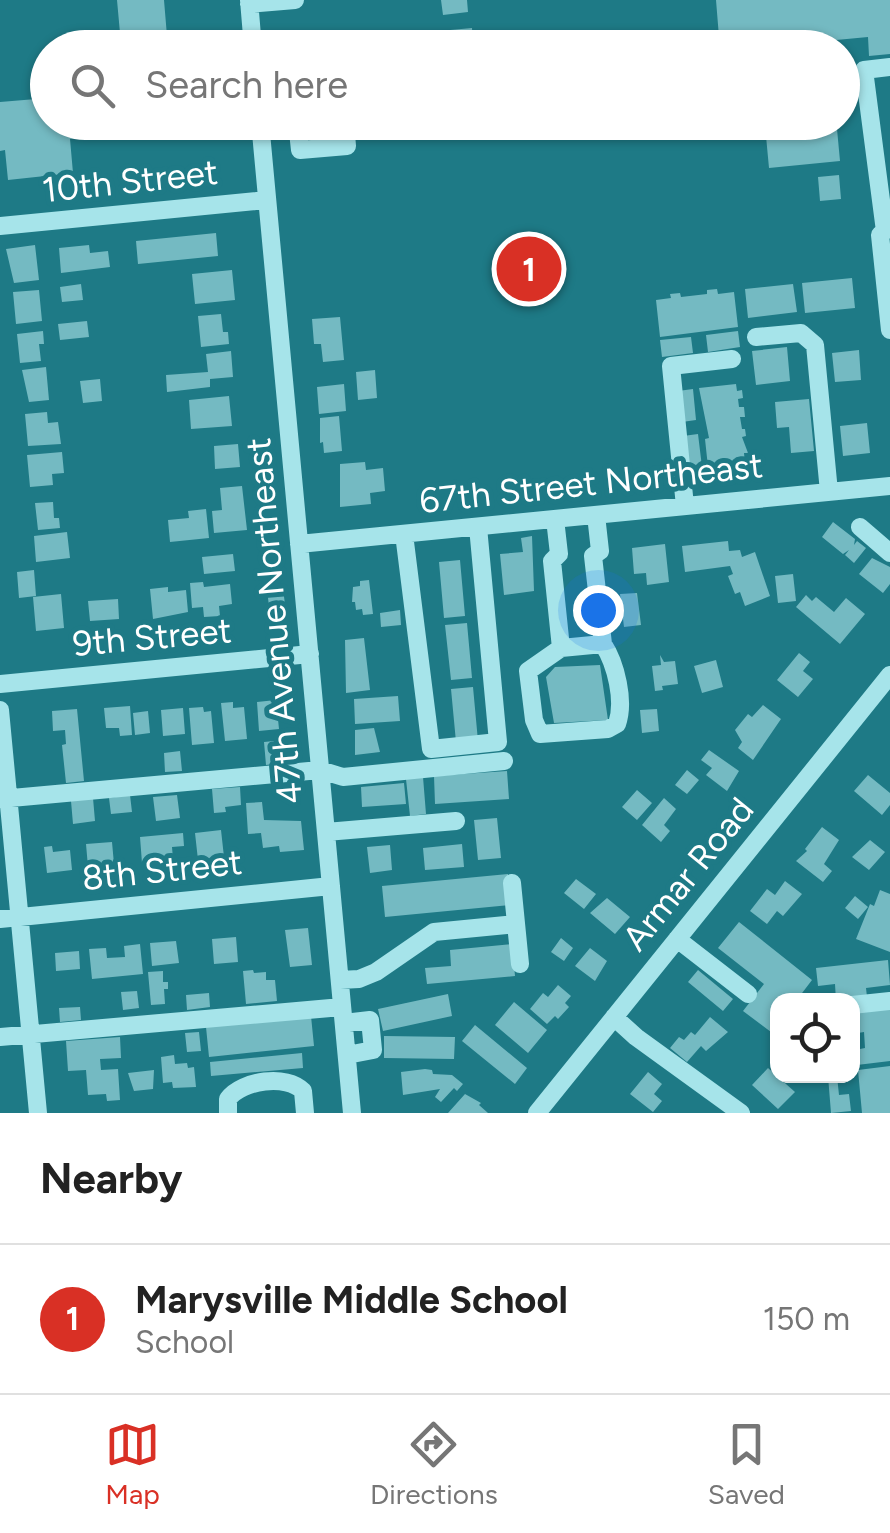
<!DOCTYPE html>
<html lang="en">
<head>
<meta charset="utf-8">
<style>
	:root { --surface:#fff; --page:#f6f6f6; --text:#222; --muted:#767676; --line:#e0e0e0; --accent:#d93025 }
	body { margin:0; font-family:Figtree,sans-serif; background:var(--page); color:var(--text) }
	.controls { position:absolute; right:30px; bottom:30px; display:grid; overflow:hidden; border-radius:20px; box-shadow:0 2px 8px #0004 }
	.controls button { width:90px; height:90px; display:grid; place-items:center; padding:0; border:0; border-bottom:2px solid var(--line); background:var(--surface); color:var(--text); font:50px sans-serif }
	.you { position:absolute; left:598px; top:610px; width:35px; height:35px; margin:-25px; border:8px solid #fff; border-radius:50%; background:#1a73e8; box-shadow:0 0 0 15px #1a73e833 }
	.badge { display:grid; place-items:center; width:65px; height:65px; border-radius:50%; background:var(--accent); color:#fff; font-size:32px; font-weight:700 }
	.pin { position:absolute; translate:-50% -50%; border:5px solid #fff; box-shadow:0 2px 10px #0006 }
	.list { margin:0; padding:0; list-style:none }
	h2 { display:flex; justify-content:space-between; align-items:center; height:130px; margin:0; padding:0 40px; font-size:42px }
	h2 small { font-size:32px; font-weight:400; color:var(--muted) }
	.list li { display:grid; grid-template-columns:65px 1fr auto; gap:30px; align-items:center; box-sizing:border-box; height:150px; padding:0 40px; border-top:2px solid var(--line) }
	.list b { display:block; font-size:38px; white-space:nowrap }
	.list p { margin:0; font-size:32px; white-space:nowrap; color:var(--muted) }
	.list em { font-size:32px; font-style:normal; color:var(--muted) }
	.icon { flex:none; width:55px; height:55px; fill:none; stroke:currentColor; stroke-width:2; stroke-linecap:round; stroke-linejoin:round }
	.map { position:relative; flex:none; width:890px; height:1113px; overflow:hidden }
	.search { position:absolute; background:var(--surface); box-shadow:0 2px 8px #0004; left:30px; right:30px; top:30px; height:110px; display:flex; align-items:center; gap:25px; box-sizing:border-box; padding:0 35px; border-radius:55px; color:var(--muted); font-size:38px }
	.sheet { height:280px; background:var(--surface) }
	nav { display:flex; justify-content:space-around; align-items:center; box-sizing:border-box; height:140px; border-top:2px solid var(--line); background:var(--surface); font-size:28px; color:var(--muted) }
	nav a { display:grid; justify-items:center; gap:5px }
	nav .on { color:var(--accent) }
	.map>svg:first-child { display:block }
	.building { fill:#74bac2 }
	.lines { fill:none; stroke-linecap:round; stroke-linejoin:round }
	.minor { stroke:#a6e4ea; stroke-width:18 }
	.labels { text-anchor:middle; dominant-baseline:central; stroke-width:10; stroke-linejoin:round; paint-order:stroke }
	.street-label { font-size:35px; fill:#fff; stroke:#1e7a86 }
</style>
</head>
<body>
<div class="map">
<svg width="890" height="1113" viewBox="0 0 890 1113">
	<rect width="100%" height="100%" fill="#1e7a86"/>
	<path class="building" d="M117 0H164L168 48H95L94 35 120 33Z
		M441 0H467L468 12 443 15Z
		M716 0H890V54L869 56 868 37 815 42V48H735L734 36 719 37Z
		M472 28 473 48H310V43Z
		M48 98V122H176L177 132 93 140V137L70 139 73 173 8 180 5 150 0 151V102Z
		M837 129 840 161 769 168 766 136Z
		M839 175 841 199 820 201 818 177Z
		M216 233 218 256 138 264 136 241Z
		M35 245 39 280 14 283 6 249Z
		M89 245 90 253 108 251 110 267 61 273 59 248Z
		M232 270 235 300 195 304 192 274Z
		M852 278 855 308 805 313 802 283Z
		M81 284 83 300 62 302 60 287Z
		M793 284 797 312 748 318 745 289Z
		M717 289 718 294 734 292 738 327 660 337 656 300 671 298 670 294 680 293 681 297 707 294V290Z
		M39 290 42 321 16 324 13 292Z
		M221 314 223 332H228L229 344 201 347 198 316Z
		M340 317 344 360 323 362 321 344H314L312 319Z
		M87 321 89 337 60 340 58 324Z
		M43 331 44 344H39L41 361 20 363 17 334Z
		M738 331 740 347 708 352 706 335Z
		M691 337 693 353 662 357 660 340Z
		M787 347 790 381 756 385 752 351Z
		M859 350 861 380 835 382 832 353Z
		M231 351 233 377 210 379V387L167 392 166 375 208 372 206 354Z
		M46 367 49 400 29 402 22 370Z
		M375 370 377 398 358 400 356 372Z
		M100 379 102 401 83 403 80 381Z
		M344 384 346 411 319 414 317 387Z
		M736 384 737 391 742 390 743 398 738 399 739 407H744L745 417H740L742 429H745L746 436 742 437 748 453H744L745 463 708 467 705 439 709 438 699 388Z
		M693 389 696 420 682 422 678 391Z
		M229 396 232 426 191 429 189 400Z
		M809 399 814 451 791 453 789 427 777 428 775 402Z
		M47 412 48 423 58 422 61 444 28 446 25 414Z
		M339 416 342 451 324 453 323 442 320 443V418Z
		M867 423 870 453 843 456 840 426Z
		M698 434 702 467 687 468 683 436Z
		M238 444 240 467 215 469 214 446Z
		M62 452 64 473 52 474 53 485 30 487 27 455Z
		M365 462 366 470 383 468 385 491 370 493 371 504 340 507V464Z
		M242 486 247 530 214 533 212 511 222 510 220 488Z
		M53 502 54 518H59L60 528 38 530 35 503Z
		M206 509 209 538 170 542 168 520 189 518 188 511Z
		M833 522 855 539 854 545 857 541 866 548 854 563 845 555 849 550 843 554 822 537Z
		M67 532 70 558 36 562 34 536Z
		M532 536 534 591 504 595 500 554 523 552 521 538Z
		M728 541 729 551 740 550 742 557 755 552 770 596 745 606 740 592 735 594 728 576 733 574 730 566 685 572 682 546Z
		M665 544 669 582 647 585 646 573 634 574 632 548Z
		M233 554 235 571 204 574 202 557Z
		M872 558 890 567V584L883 593 859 574Z
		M460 560 465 616 444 618 439 562Z
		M34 570 36 596 19 598 17 572Z
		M793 574 796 601 778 603 775 576Z
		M369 580 373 614 363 615 362 609 356 610 355 602H352L353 587 360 586V581Z
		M203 582 204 587 230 584 232 604 219 606 220 616 204 617 203 607 192 608 190 583Z
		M168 587V592L186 590 188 612 153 619 150 589Z
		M283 589 286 612 270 614 267 590Z
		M637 593 641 625 624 627 620 594Z
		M61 594 64 628 36 631 33 597Z
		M806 595 812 601 816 597 834 612 846 598 865 614 840 644 796 607Z
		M118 599 119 619 90 621 88 601Z
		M400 610 401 625 381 627 380 613Z
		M467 623 472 678 451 680 445 625Z
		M364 638 370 690 346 693 345 640Z
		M799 653 810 662 803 671 813 679 798 697 777 680Z
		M660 655 664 662 675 661 678 684 662 686 663 690 655 691 652 666 661 665Z
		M716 660 723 687 702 693 694 666Z
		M600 665 608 720 554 723 546 677 555 667Z
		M473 687 478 741 456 742 451 689Z
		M398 696 400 721 355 724 354 699Z
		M276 700 279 729 259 731 257 702Z
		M233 702V708L244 707 247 739 225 741 221 703Z
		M763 705 781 719 753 760 738 748 742 742 735 730 748 714 752 717Z
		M130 706 132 735 120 736 119 728H106L104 708Z
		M203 707 204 712 211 711 214 743 192 745 189 708Z
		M183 708 185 734 163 736 161 710Z
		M77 709 84 781 66 783 62 745 66 744 65 730 53 731 52 711Z
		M657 709 659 731 642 733 640 710Z
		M148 711 150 733 135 735 133 713Z
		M374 728 380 752 355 755V730Z
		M294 739 296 752H289L290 762 266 765 264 742Z
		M709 750 739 771 727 791 706 775 712 768 701 760Z
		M180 751 182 771 165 772 164 753Z
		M687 770 699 780 687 794 675 785Z
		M507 771 509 799 435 804 434 776Z
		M868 775 890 793V805L882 815 854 791Z
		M423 777 426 814 410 816 406 779Z
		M404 783 406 804 362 807 361 787Z
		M240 787 241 805 225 807 226 812 214 813 212 789Z
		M637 790 652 803 637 820 622 807Z
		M130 795 132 812 111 814 109 798Z
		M177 795 180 818 156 821 153 797Z
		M93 798 95 821 73 824 71 801Z
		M664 798 676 809 664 825 670 831 661 842 642 825Z
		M262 802 264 820 301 821 304 850 280 852 279 846 263 848 261 833 248 834 246 803Z
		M497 818 501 858 478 860 474 820Z
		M822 827 839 840 824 864 832 871 823 882 796 861 807 851 805 849Z
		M221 830 224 857 198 860 195 833Z
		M183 833 184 846 172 847 173 859 142 863 140 837Z
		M870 840 885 852 869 870 852 857Z
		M112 842 114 864 88 867 86 844Z
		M462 844 464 867 425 870 423 848Z
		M390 845 392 870 370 873 367 847Z
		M52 846 53 852 70 850 72 870 47 873 44 847Z
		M508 874 510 905 385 917 382 886Z
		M576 879 596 894 584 909 564 893Z
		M785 881 802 894 783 916 777 911 767 924 750 911 767 889 775 895Z
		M880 890 890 894V952L856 939 870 904 874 906Z
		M855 896 868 907 858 919 845 908Z
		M607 898 630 917 615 934 590 913Z
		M739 922 812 980 796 1001H778V1024L771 1032 743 1011 764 984 718 948Z
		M308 928 312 965 290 967 285 930Z
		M236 937 238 962 214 964 212 939Z
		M561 938 573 948 564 961 551 952Z
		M176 941 179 963 152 966 150 943Z
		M140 944 143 974 92 979 89 949 106 948 107 958 125 957 124 946Z
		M512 944 515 976 427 984 425 968 451 966 450 950Z
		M590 948 607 961 595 981 575 966Z
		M79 951 80 969 56 971 55 953Z
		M888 960 890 985 866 988 867 997 836 1001 835 984 818 986 816 968Z
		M253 970 254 973 266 972V980H275L277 1001 246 1004 243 971Z
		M698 970 733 999 723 1011 688 982Z
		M163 971V982H168V989H164L165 1004 151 1005 148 972Z
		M558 985 571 996 565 1003 569 1007 558 1019 555 1016 547 1024 530 1009 543 993 548 997Z
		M137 991 139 1008 123 1010 121 992Z
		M209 993 210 1007 187 1010 186 995Z
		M448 994 452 1016 383 1031 378 1009Z
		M514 1002 547 1030 528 1053 495 1025Z
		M80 1007 81 1020 60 1022 59 1008Z
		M890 1007V1061L857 1065 855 1050 865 1048 864 1032 858 1033 856 1011Z
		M311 1016 314 1046 209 1057 206 1027Z
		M710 1017 728 1032 706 1051 701 1046 687 1062 670 1048 679 1037 684 1040 691 1032 695 1035Z
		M475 1025 527 1068 515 1084 462 1041Z
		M199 1032 201 1051 187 1052 185 1033Z
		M384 1036 455 1037 454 1059 384 1058Z
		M120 1037 121 1058 100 1059 101 1070 118 1069 120 1100 107 1101 106 1094 88 1095 86 1070 68 1071 66 1041Z
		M302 1053 303 1068 211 1076 210 1062Z
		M174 1055 175 1064 187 1063 188 1068 194 1067 196 1087 173 1088 172 1082 163 1083 161 1057Z
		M890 1066V1113H862L858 1070Z
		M768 1068 795 1092 778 1109 752 1085Z
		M425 1069 432 1070 433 1074 452 1075 463 1084 457 1091 454 1088 441 1102 435 1097 440 1089 403 1095 401 1072Z
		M154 1070 153 1089 134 1091 128 1073Z
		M648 1072 662 1084 654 1094 662 1101 653 1112 630 1094Z
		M828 1076H837L839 1095 849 1094 851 1111 831 1113Z
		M465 1094 481 1103 479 1105 488 1113H448Z"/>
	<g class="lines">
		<path class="minor" d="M249 0 253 48
			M249 4 295 0
			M260 122 352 1113
			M297 122 300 150 347 146 345 122
			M0 226 267 200
			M890 226 880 235 890 330
			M885 231 864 70 890 67
			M756 337 801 333 815 345 829 492
			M685 506 671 366 732 359
			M555 519 559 554 552 561 561 648 603 644 593 556 600 551 596 515
			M860 527 890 553
			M404 534 431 749 498 742 478 527
			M299 544 890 486
			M561 648 528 671 534 720 540 734 608 729 617 724C625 701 616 664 603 644
			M0 684 310 654
			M0 710 38 1113
			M0 799 320 770 343 777 504 761
			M326 832 456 821
			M512 883 520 964
			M0 919 331 886
			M677 939 748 994
			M340 980 359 979 376 972 434 932 516 924
			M852 1005 890 1001
			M614 1017 636 1037 741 1113
			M344 1023 370 1020 373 1050 347 1055
			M0 1037 342 1007
			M228 1113V1099C242 1080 287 1074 303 1091L305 1113
			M537 1113 890 675"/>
	</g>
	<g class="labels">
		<g class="street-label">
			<text transform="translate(130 181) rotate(-6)">10th Street</text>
			<text transform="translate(591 483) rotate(-6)">67th Street Northeast</text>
			<text transform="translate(274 621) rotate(-95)">47th Avenue Northeast</text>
			<text transform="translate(152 637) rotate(-5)">9th Street</text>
			<text transform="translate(162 870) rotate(-6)">8th Street</text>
			<text transform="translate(688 874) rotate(-51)">Armar Road</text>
		</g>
	</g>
</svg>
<div class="controls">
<button><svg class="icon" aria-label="locate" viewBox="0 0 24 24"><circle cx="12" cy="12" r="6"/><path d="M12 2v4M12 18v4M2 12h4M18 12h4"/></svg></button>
</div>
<div class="you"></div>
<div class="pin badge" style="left:529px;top:269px">1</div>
<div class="search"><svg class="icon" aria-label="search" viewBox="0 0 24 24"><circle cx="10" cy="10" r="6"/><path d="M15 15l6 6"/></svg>Search here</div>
</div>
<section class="sheet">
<h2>Nearby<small></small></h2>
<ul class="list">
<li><span class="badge">1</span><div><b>Marysville Middle School</b><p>School</p></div><em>150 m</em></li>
</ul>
</section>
<nav>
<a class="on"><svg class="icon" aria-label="map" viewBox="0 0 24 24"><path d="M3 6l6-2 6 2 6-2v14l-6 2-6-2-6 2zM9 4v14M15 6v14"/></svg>Map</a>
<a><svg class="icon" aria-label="directions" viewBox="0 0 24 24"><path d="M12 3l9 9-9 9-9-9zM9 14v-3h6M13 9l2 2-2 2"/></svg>Directions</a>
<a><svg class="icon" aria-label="saved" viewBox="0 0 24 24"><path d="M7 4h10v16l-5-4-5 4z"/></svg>Saved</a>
</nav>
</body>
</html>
